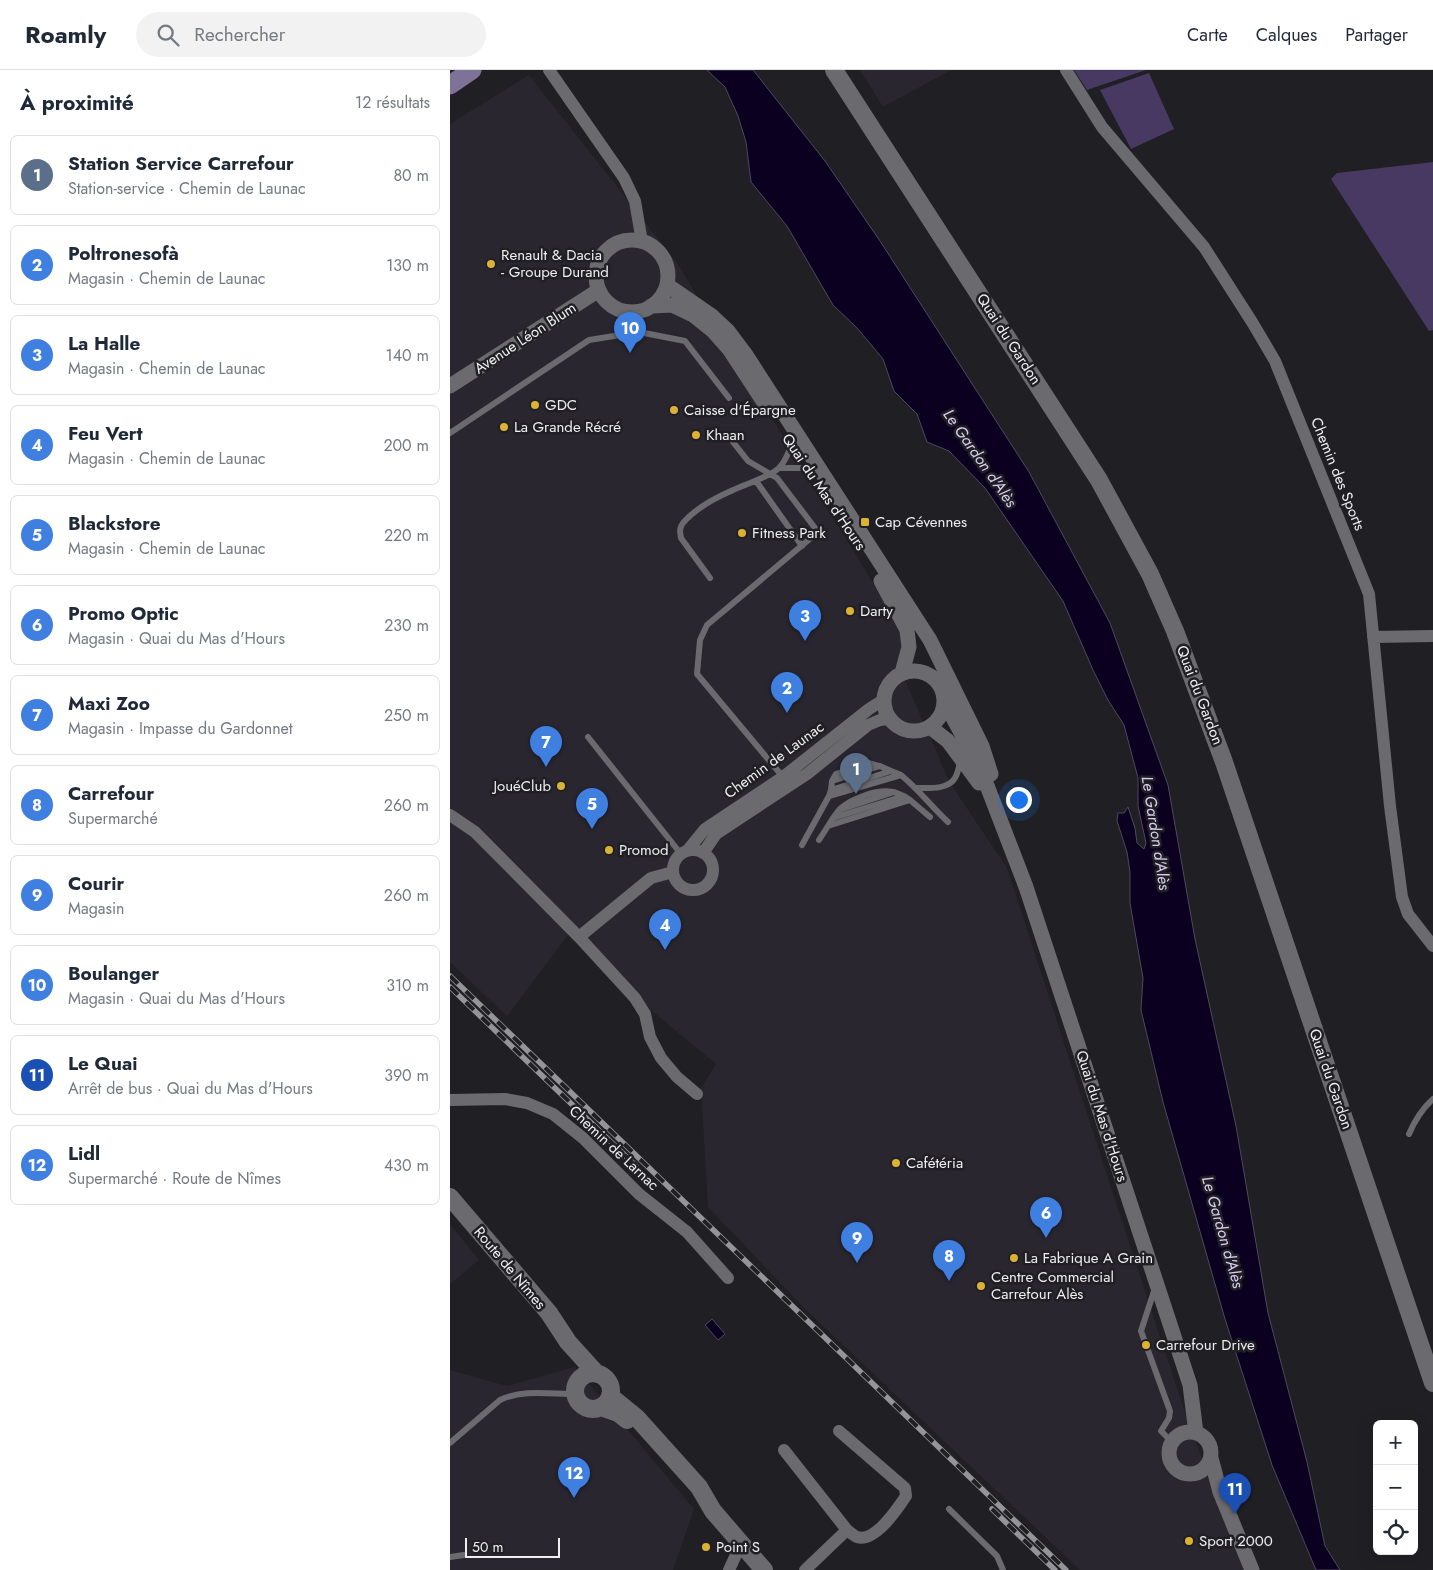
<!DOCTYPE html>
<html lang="fr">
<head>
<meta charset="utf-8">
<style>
	:root { --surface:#fff; --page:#f2f2f3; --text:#1f2937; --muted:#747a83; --line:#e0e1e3; --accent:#d93025 }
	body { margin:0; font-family:Jost,sans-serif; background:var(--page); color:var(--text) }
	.controls { position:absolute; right:15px; bottom:15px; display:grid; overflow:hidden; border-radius:8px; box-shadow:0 5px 20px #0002 }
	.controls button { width:45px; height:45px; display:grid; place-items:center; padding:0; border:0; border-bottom:1px solid var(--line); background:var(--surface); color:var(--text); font:25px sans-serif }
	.scale { position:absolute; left:15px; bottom:12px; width:95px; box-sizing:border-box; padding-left:5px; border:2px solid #efeef1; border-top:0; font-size:14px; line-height:18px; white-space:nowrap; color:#efeef1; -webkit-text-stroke:4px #201f23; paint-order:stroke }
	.you { position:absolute; left:568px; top:729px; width:18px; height:18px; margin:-12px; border:4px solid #fff; border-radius:50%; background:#1a73e8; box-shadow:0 0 0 8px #1a73e833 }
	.badge { display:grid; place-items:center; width:32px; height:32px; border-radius:50%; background:var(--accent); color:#fff; font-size:16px; font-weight:700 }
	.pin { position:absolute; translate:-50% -41px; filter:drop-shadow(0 1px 2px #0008) }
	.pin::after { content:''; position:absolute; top:26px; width:18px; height:15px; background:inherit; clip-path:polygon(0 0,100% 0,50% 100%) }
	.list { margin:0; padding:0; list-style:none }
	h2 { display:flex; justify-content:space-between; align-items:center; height:65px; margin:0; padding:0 20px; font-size:21px }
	h2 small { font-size:16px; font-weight:400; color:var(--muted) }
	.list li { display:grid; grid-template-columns:32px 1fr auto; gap:15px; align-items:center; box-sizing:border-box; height:80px; margin:0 10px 10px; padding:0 10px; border:1px solid var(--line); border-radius:8px }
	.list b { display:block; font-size:19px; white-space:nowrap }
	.list p { margin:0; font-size:16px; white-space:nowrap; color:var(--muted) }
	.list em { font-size:16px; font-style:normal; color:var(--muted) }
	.icon { flex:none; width:28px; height:28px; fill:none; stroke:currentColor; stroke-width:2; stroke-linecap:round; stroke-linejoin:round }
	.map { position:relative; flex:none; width:983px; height:1500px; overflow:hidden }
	header { display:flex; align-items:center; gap:30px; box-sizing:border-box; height:70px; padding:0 25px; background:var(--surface); border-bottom:1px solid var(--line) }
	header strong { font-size:24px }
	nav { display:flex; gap:28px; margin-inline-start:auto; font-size:18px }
	.search { width:350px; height:45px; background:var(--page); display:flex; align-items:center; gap:12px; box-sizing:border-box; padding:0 18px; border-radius:28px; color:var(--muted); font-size:19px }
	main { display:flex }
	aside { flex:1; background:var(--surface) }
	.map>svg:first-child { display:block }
	.built { fill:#292630 }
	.green { fill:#473961 }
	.water { fill:#0c0021; stroke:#50475f }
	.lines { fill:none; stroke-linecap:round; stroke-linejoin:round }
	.service { stroke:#6b6a6f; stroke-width:6 }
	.minor { stroke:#6b6a6f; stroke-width:12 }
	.tertiary { stroke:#6b6a6f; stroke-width:15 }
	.secondary { stroke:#6b6a6f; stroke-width:18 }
	.primary { stroke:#7f7298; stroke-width:19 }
	.rail-casing { stroke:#959498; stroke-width:5.5 }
	.rail { stroke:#201f23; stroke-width:4; stroke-dasharray:11; stroke-linecap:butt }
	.poi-dot { fill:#dcb233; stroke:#201f23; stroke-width:2 }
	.labels { text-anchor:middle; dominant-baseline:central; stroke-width:5; stroke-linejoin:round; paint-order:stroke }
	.poi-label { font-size:15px; fill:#efeef1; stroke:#201f23; text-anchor:start }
	.street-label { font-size:15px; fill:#efeef1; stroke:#201f23 }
	.water-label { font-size:16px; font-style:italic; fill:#d8ccf2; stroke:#201f23 }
</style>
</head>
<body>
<header>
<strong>Roamly</strong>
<div class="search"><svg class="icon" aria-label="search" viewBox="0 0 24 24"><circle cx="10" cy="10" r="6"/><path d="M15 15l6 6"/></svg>Rechercher</div>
<nav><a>Carte</a><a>Calques</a><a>Partager</a></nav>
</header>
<main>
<aside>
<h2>À proximité<small>12 résultats</small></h2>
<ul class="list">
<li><span class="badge" style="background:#5c6f8a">1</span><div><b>Station Service Carrefour</b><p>Station-service · Chemin de Launac</p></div><em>80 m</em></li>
<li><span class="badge" style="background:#3f7fe0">2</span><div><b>Poltronesofà</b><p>Magasin · Chemin de Launac</p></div><em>130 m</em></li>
<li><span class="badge" style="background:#3f7fe0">3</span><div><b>La Halle</b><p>Magasin · Chemin de Launac</p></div><em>140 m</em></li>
<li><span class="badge" style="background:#3f7fe0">4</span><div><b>Feu Vert</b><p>Magasin · Chemin de Launac</p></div><em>200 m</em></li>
<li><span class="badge" style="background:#3f7fe0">5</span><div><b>Blackstore</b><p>Magasin · Chemin de Launac</p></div><em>220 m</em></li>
<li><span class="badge" style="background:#3f7fe0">6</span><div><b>Promo Optic</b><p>Magasin · Quai du Mas d'Hours</p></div><em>230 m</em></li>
<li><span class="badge" style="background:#3f7fe0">7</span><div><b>Maxi Zoo</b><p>Magasin · Impasse du Gardonnet</p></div><em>250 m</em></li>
<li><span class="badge" style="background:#3f7fe0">8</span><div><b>Carrefour</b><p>Supermarché</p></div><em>260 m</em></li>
<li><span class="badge" style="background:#3f7fe0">9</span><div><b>Courir</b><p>Magasin</p></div><em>260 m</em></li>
<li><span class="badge" style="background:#3f7fe0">10</span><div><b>Boulanger</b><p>Magasin · Quai du Mas d'Hours</p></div><em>310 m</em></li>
<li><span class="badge" style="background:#1a4fb4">11</span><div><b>Le Quai</b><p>Arrêt de bus · Quai du Mas d'Hours</p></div><em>390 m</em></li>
<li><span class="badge" style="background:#3f7fe0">12</span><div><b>Lidl</b><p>Supermarché · Route de Nîmes</p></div><em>430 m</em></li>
</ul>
</aside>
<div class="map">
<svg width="983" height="1500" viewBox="0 0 983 1500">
	<rect width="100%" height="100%" fill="#201f23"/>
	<path class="built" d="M410 0H501L433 37Z
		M79 5 227 193 453 562 452 603 500 713 557 798 704 1249 735 1342 780 1464 794 1500H630L353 1237 258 1137 251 1018 266 994 201 940 124 857 57 946 0 892V54Z
		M0 1154 29 1190 0 1214Z
		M125 1297 244 1439 223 1500H0V1300L57 1316Z"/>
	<path class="green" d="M624 0H696L637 20Z
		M699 3 724 59 681 79 650 20Z
		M983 92V260L979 261 881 109 887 103Z"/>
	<path class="water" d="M257 0H303L375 91 430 171 579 402 660 553 718 715 745 869 786 1056 818 1243 857 1392 875 1476 890 1500H866L822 1395 775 1249 713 1032 691 940 693 908 680 833V802L677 782 667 751 668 743H674L678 737 685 758 687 773 694 779 696 773 688 736V708L674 655 658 630 643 600 613 531 535 418 499 381 477 372 467 344 444 321 433 289 407 258 383 235 337 156 301 112 296 72 288 46 275 17Z
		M262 1249 275 1264 268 1270 255 1255Z"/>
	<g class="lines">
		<path class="service" d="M0 363 139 270 189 262 235 271 279 328
			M283 372 298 391 327 408 368 462 257 555 250 570 247 604 333 707
			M329 398H358
			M306 411 352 476
			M260 508 231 468C230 462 229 458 233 453 244 440 265 428 281 421 293 415 320 407 329 398 335 392 339 382 342 374
			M138 667 231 784
			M382 711 386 704 419 693 429 696
			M466 718C478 718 498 720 505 708 508 703 509 696 510 692
			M381 720 382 711 430 696 441 701
			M379 726 381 720 441 701 451 705
			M390 739C402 728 427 719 443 722
			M383 748 389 740 444 722 454 726
			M378 756 383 748 454 726 460 730
			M369 770 378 756 460 730 480 747
			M352 775 379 726 451 705C468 719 482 737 498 752
			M959 1064C965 1050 972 1039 983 1029
			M705 1218 691 1261 720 1341 719 1348 711 1361 722 1372
			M0 1373 50 1330C73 1319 100 1324 125 1324
			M499 1439 547 1486 553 1500
			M0 1487 14 1485"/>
		<path class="minor" d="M99 0 174 108 185 131 192 172
			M616 0 652 57 754 177 802 252 825 291 919 524 940 736 952 827 958 844 983 876
			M923 567 983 566
			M0 745 25 762 129 867
			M223 800a20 20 0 1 1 40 0a20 20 0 1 1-40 0Z
			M237 781 255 759 333 707 419 639 433 630
			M253 783 266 764 357 704 418 655 430 650 439 649
			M223 802 201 808 129 867 185 928 195 944 200 967 211 988 227 1007 247 1024
			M0 1030 55 1029 77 1033 103 1044 133 1068 189 1124 237 1162 278 1208
			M389 1361 455 1418 456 1426C448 1438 425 1473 407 1467 404 1466 400 1462 397 1460
			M334 1380 397 1460 355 1500
			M279 1500 291 1474"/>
		<path class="tertiary" d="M146 206a36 36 0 1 1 72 0a36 36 0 1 1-72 0Z
			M217 215 262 246 278 261 296 285 480 570 532 676 541 704
			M201 236 222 235 243 245 263 261 279 279 313 331
			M0 316 149 220
			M431 511 457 560 459 577 452 603
			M434 631a30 30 0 1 1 60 0a30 30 0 1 1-60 0Z
			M494 631 531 700 576 817 740 1315 746 1363
			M480 657 498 671 529 713
			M719 1383a21 21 0 1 1 42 0a21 21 0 1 1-42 0Z
			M761 1388 770 1422 802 1500"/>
		<path class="secondary" d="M384 0 649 410 700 504 725 561 774 692 983 1313
			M0 1127 99 1243 118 1272 147 1304
			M125 1321a18 18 0 1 1 36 0a18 18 0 1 1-36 0Z
			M160 1326 187 1348 249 1417 263 1441 314 1500
			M151 1337 168 1343 177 1350"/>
		<path class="primary" d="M0 15 22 0"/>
		<g class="rail-casing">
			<path id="rail" d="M0 906 616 1500
				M0 917 186 1096
				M542 1439 605 1500"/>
		</g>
		<use href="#rail" class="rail"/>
	</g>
	<g class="poi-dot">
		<circle cx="41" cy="194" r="5"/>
		<circle cx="85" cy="335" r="5"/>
		<circle cx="224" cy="340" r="5"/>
		<circle cx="54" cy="357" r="5"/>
		<circle cx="246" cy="365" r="5"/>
		<rect x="410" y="447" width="10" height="10" rx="2.5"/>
		<circle cx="292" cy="463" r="5"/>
		<circle cx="400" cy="541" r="5"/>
		<circle cx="111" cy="716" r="5"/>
		<circle cx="159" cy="780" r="5"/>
		<circle cx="446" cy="1093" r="5"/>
		<circle cx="564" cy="1188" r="5"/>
		<circle cx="531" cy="1216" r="5"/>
		<circle cx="696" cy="1275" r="5"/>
		<circle cx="739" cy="1471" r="5"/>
		<circle cx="256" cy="1477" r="5"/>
	</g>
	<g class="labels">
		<g class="poi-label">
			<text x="51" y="185">Renault &amp; Dacia<tspan x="51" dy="17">- Groupe Durand</tspan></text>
			<text x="95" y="335">GDC</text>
			<text x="234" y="340">Caisse d'Épargne</text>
			<text x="64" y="357">La Grande Récré</text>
			<text x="256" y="365">Khaan</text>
			<text x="425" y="452">Cap Cévennes</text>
			<text x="302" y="463">Fitness Park</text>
			<text x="410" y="541">Darty</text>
			<text x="101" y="716" text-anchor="end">JouéClub</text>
			<text x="169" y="780">Promod</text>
			<text x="456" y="1093">Cafétéria</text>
			<text x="574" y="1188">La Fabrique A Grain</text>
			<text x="541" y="1207">Centre Commercial<tspan x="541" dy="17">Carrefour Alès</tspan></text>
			<text x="706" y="1275">Carrefour Drive</text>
			<text x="749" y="1471">Sport 2000</text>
			<text x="266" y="1477">Point S</text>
		</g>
		<g class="street-label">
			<text transform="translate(75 268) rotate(-33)">Avenue Léon Blum</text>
			<text transform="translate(559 269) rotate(57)">Quai du Gardon</text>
			<text transform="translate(888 404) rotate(68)">Chemin des Sports</text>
			<text transform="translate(374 422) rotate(56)">Quai du Mas d'Hours</text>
			<text transform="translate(750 625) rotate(69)">Quai du Gardon</text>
			<text transform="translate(324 690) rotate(-36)">Chemin de Launac</text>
			<text transform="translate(881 1009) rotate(71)">Quai du Gardon</text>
			<text transform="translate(652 1046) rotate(72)">Quai du Mas d'Hours</text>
			<text transform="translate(164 1078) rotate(43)">Chemin de Larnac</text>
			<text transform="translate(60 1198) rotate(50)">Route de Nîmes</text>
		</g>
		<g class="water-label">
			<text transform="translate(530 388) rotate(55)">Le Gardon d'Alès</text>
			<text transform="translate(706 763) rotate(81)">Le Gardon d'Alès</text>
			<text transform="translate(773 1162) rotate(74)">Le Gardon d'Alès</text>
		</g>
	</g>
</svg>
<div class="controls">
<button>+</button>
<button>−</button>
<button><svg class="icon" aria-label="locate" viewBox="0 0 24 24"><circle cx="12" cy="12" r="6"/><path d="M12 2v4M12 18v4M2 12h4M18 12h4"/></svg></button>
</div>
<div class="scale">50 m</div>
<div class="you"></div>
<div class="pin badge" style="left:406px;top:724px;background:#5c6f8a">1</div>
<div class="pin badge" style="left:337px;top:643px;background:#3f7fe0">2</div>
<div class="pin badge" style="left:355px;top:571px;background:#3f7fe0">3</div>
<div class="pin badge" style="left:215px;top:880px;background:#3f7fe0">4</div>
<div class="pin badge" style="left:142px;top:759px;background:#3f7fe0">5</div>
<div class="pin badge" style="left:596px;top:1168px;background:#3f7fe0">6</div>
<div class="pin badge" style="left:96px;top:697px;background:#3f7fe0">7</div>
<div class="pin badge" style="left:499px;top:1211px;background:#3f7fe0">8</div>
<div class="pin badge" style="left:407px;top:1193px;background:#3f7fe0">9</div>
<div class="pin badge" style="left:180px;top:283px;background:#3f7fe0">10</div>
<div class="pin badge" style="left:785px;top:1444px;background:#1a4fb4">11</div>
<div class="pin badge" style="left:124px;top:1428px;background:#3f7fe0">12</div>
</div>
</main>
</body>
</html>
